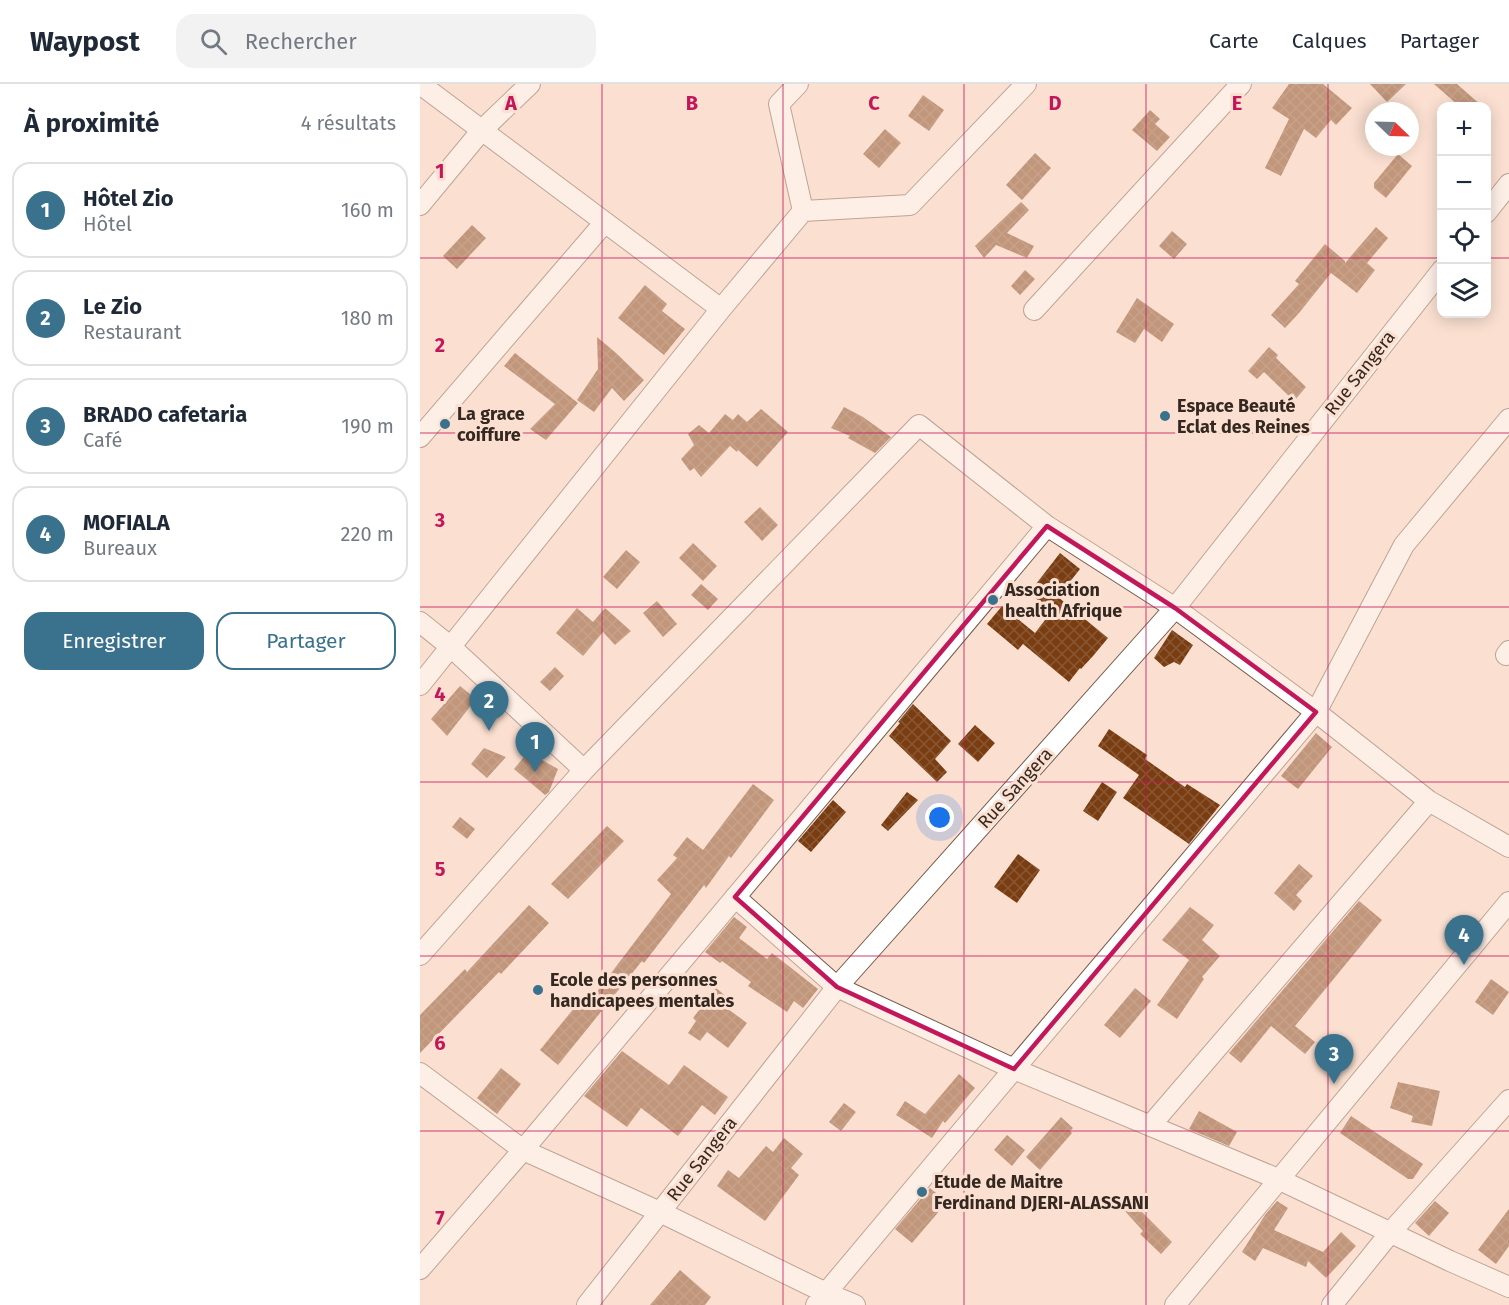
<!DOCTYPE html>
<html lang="fr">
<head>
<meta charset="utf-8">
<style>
	:root { --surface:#fff; --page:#f2f2f3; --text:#1f2937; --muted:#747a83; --line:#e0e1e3; --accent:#3a728d }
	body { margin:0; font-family:"Fira Sans",sans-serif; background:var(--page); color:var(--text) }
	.controls { position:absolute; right:18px; top:18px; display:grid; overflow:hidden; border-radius:12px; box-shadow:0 3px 15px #0003 }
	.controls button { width:54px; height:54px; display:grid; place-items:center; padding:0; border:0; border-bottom:2px solid var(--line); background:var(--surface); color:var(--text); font:30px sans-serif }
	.compass { position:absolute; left:945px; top:18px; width:54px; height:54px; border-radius:50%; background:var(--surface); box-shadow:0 3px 15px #0003; rotate:113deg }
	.you { position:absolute; left:520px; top:734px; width:21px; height:21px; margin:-15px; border:4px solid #fff; border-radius:50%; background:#1a73e8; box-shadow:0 0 0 9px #1a73e833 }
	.badge { display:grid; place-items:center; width:39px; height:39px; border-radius:50%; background:var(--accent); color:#fff; font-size:20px; font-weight:700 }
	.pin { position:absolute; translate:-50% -50px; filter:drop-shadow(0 2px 3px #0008) }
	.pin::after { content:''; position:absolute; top:32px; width:21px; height:18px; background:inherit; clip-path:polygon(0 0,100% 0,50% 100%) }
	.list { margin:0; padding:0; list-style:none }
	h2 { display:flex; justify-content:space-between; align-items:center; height:78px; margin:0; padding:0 24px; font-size:26px }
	h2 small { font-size:20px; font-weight:400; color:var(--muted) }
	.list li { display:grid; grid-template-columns:39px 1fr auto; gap:18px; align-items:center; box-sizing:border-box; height:96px; margin:0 12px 12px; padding:0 12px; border:2px solid var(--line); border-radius:18px }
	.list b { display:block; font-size:22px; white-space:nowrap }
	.list p { margin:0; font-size:20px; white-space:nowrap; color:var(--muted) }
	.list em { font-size:20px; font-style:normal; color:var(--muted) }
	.actions { display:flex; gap:12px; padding:18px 24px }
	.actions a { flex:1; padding:14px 0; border:2px solid var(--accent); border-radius:18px; text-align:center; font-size:21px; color:var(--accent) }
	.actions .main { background:var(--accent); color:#fff }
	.icon { flex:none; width:33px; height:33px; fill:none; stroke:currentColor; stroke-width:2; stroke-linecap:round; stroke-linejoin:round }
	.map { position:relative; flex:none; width:1089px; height:1221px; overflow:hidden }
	header { display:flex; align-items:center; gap:36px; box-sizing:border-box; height:84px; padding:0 30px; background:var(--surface); border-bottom:2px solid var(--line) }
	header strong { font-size:28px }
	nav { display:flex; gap:33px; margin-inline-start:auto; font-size:21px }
	.search { width:420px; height:54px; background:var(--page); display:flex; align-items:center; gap:15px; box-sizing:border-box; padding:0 21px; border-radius:18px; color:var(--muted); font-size:22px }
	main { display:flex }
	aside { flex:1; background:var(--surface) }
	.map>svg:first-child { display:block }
	.building { fill:url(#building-cross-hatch) }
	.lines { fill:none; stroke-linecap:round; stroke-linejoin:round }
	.street-casing { stroke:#765a4a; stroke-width:22 }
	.street { stroke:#fff; stroke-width:20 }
	.marked { fill:none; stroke:#c2185b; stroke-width:4.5; stroke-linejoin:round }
	.grid { fill:none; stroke:#c2185b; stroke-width:1.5; stroke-opacity:0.55 }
	.poi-dot { fill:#3a728d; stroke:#fbe0d1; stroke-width:2 }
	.labels { text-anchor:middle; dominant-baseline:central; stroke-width:6; stroke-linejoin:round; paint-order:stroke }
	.street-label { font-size:18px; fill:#342821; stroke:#fbe0d1 }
	.poi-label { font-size:18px; font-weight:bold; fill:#342821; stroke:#fbe0d1; text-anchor:start }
	.grid-label { font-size:20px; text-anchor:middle; font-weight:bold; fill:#c2185b; stroke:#fbe0d1; stroke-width:6; stroke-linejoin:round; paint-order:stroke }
</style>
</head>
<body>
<header>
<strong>Waypost</strong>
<div class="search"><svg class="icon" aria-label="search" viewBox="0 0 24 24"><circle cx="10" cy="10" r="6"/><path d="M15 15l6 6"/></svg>Rechercher</div>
<nav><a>Carte</a><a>Calques</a><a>Partager</a></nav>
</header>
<main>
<aside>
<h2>À proximité<small>4 résultats</small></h2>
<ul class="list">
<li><span class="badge">1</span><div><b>Hôtel Zio</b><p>Hôtel</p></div><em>160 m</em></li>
<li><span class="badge">2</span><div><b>Le Zio</b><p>Restaurant</p></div><em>180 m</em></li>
<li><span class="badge">3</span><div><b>BRADO cafetaria</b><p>Café</p></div><em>190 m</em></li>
<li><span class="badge">4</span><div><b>MOFIALA</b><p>Bureaux</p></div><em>220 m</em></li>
</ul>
<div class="actions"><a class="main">Enregistrer</a><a>Partager</a></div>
</aside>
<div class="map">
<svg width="1089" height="1221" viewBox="0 0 1089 1221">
	<defs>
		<pattern id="building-cross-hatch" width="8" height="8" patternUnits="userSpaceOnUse" patternTransform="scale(1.5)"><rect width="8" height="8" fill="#7a3d12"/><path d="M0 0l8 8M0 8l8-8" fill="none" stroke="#885734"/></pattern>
	</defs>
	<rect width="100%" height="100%" fill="#fbe0d1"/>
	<path class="building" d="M869 0H903L932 24 916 41 911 36 896 54 884 45 861 92 845 84 869 35 852 24Z
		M950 0H986L967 18Z
		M1014 0H1037L1062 22H1039Z
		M503 11 524 26 509 47 488 32Z
		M730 26 740 35 735 40 750 53 737 67 712 46Z
		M465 45 481 59 459 84 443 70Z
		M615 69 631 84 602 116 586 101Z
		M978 70 992 82 966 114 954 104V99Z
		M601 118 609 126 587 149 614 162 607 174 576 161 564 174 555 162Z
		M52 141 66 154 37 185 23 172Z
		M956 143 968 154 947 179 955 186 937 209 911 189 879 229 865 244 851 231 879 200 875 197 905 160 925 177V179Z
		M752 147 767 160 754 175 739 162Z
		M605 186 615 195 600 211 591 202Z
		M225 201 247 220 242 227 265 245 244 271 198 234Z
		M717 214 754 240 742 258 724 245 715 259 696 248Z
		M177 253 196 269 224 296 204 317 192 304 174 328 157 316 178 285Z
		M849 263 858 271 856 274 886 303 874 317 844 288 837 295 828 287Z
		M95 269 158 319 126 356 110 345 135 320 84 282Z
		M424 323 443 333 471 353 455 369 428 354 430 352 411 344Z
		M341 325 368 348 337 383 318 366 317 368 310 362 281 393 274 384 270 387 261 375 274 361 268 350 279 341 289 349 305 330 313 336 318 330 327 338Z
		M340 423 358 441 342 457 324 438Z
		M273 459 297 482 283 497 259 474Z
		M206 466 220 478 197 505 183 493Z
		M640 469 660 485 638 513 688 554 673 572 661 585 660 584 649 598 603 560 598 566 567 540 582 522 615 549 632 527 609 509Z
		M281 500 298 515 288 526 271 511Z
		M237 517 257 540 243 553 223 529Z
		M157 524 173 538 185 524 211 547 195 561 183 548 163 572 136 549Z
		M752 546 773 561 760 581 754 578 744 583 734 574Z
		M135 583 144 592 130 607 120 598Z
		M40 602 56 615 27 652 11 635Z
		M493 620 531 657 515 675 527 688 517 698 469 652 480 639 478 638Z
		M555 641 575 659 558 678 538 660Z
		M689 645 727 671 725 675 765 703 767 700 800 721 769 760 703 714 719 691 678 662Z
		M896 649 912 663 878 705 861 692Z
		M64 664 86 673 67 694 51 680Z
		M108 668 138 685 129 708 125 711 94 685Z
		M682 698 697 708 678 737 663 727Z
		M333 700 354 716 311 774 309 772 286 804 284 801 224 879 222 877 138 981 120 966 167 908 173 913 251 810 237 796 257 774 253 771 267 753 283 766Z
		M487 708 498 716 468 747 461 741Z
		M413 716 426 728 391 768 378 757Z
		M40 733 55 745 47 755 32 743Z
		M187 742 204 757 148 815 131 800Z
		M598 770 620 786 597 819 574 803Z
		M879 780 893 792 876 811 882 817 874 827 854 809Z
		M939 817 962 836 875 942 895 958 885 970 851 942 821 979 809 969Z
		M109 821 129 839 81 890 79 888 0 969V931L45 885 47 888Z
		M770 823 794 841 782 856 800 872 782 893 784 895 757 935 737 921 769 876 742 856Z
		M314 833 327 843 319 854 347 875 352 869 398 905 383 924 374 917 367 928 328 902 331 898 302 877 300 879 285 868Z
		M1071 895 1089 908 1073 931 1055 918Z
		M296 904 313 918 308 925 327 939 308 964 287 948 280 957 268 949 276 937 273 934Z
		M715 904 731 917 700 954 684 941Z
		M202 967 249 1001 264 981 308 1013 295 1031 282 1021 258 1052 221 1024 207 1043 164 1012Z
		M81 984 101 1000 77 1030 57 1014Z
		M539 990 555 1004 525 1039 523 1037 512 1054 476 1031 485 1017 505 1030Z
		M978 998 1020 1007 1012 1042 991 1038 993 1032 970 1024Z
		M424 1019 436 1028 421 1047 409 1038Z
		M779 1027 817 1048 809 1062 769 1045Z
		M931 1032 1003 1080 993 1095H988L920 1049Z
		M641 1033 653 1044 650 1047 652 1049 620 1086 606 1073Z
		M587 1051 605 1066 592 1082 574 1066Z
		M364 1054 383 1070 371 1084 379 1091 345 1137 297 1102 308 1086 319 1094 346 1062 353 1068Z
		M510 1104 527 1118 492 1159 475 1145Z
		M711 1117 752 1158 741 1170 720 1150 723 1147 703 1125Z
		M857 1117 868 1124 854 1146 903 1168 921 1148 936 1162 906 1194 888 1177 886 1183 843 1164 835 1177 822 1168 845 1131Z
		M1015 1117 1029 1129 1009 1152 995 1139Z
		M1089 1125V1162L1076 1180 1058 1166Z
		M260 1186 291 1213 285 1221H230Z"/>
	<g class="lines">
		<g class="street-casing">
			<path id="street" d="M0 0 301 225
				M378 0 359 20 383 127
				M0 121 62 46 110 0
				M1066 129 1089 100
				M614 226 821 0
				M0 353 185 138
				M0 538 31 563 164 686
				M1086 571 1089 567
				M0 601 301 225 383 127 490 121 606 0
				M315 813 417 903 594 985 858 1095 1030 1177 1089 1203
				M0 871 164 686 499 341 627 442 755 524 896 628 1009 717 1089 763
				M0 989 103 1066 240 1128 406 1209 435 1221
				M730 1042 1009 717
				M0 1185 103 1066 627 442
				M167 1221 417 903 755 524 1022 186
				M396 1221 594 985 896 628 984 461 1089 335
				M755 1221 1089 818
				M912 1221 970 1149 1089 1016"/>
		</g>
		<use href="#street" class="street"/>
	</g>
	<path d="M0 0H1089V1221H0ZM627 442 755 524 896 628 594 985 417 903 315 813Z" fill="#fbe0d1" fill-opacity=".55" fill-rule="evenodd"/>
	<path class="marked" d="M627 442 755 524 896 628 594 985 417 903 315 813Z"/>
	<path class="grid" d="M182 0V1221M363 0V1221M544 0V1221M726 0V1221M908 0V1221M0 174H1022M1066 174H1089M0 349H1089M0 523H1089M0 698H1089M0 872H1089M0 1047H1089"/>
	<g class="poi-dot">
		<circle cx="745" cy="332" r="6"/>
		<circle cx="25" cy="340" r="6"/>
		<circle cx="573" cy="516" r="6"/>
		<circle cx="118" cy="906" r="6"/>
		<circle cx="502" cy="1108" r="6"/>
	</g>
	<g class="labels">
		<g class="street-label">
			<text transform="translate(940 289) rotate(-52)">Rue Sangera</text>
			<text transform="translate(595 704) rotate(-48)">Rue Sangera</text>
			<text transform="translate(282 1075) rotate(-52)">Rue Sangera</text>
		</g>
		<g class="poi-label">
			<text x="757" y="322">Espace Beauté<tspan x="757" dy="21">Eclat des Reines</tspan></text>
			<text x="37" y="330">La grace<tspan x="37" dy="21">coiffure</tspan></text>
			<text x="585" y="506">Association<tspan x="585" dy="21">health Afrique</tspan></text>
			<text x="130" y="896">Ecole des personnes<tspan x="130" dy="21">handicapees mentales</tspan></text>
			<text x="514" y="1098">Etude de Maitre<tspan x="514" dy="21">Ferdinand DJERI-ALASSANI</tspan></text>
		</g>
	</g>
	<g class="grid-label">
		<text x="91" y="26">A</text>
		<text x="272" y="26">B</text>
		<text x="454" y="26">C</text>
		<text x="635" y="26">D</text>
		<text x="817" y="26">E</text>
		<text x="20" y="94">1</text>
		<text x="20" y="268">2</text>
		<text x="20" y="443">3</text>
		<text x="20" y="617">4</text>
		<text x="20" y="792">5</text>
		<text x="20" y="966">6</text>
		<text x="20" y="1141">7</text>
	</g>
</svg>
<div class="controls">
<button>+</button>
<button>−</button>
<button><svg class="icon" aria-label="locate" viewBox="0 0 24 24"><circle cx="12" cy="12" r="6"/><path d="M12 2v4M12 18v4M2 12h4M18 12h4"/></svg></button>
<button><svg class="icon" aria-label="layers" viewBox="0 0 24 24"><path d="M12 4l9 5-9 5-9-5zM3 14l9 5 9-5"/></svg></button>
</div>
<svg class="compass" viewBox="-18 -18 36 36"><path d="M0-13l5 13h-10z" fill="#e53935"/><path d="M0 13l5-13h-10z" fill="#747a83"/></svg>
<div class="you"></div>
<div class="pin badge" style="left:115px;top:688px">1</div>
<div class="pin badge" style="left:69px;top:647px">2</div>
<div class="pin badge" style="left:914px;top:1000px">3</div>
<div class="pin badge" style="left:1044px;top:881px">4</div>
</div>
</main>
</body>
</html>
